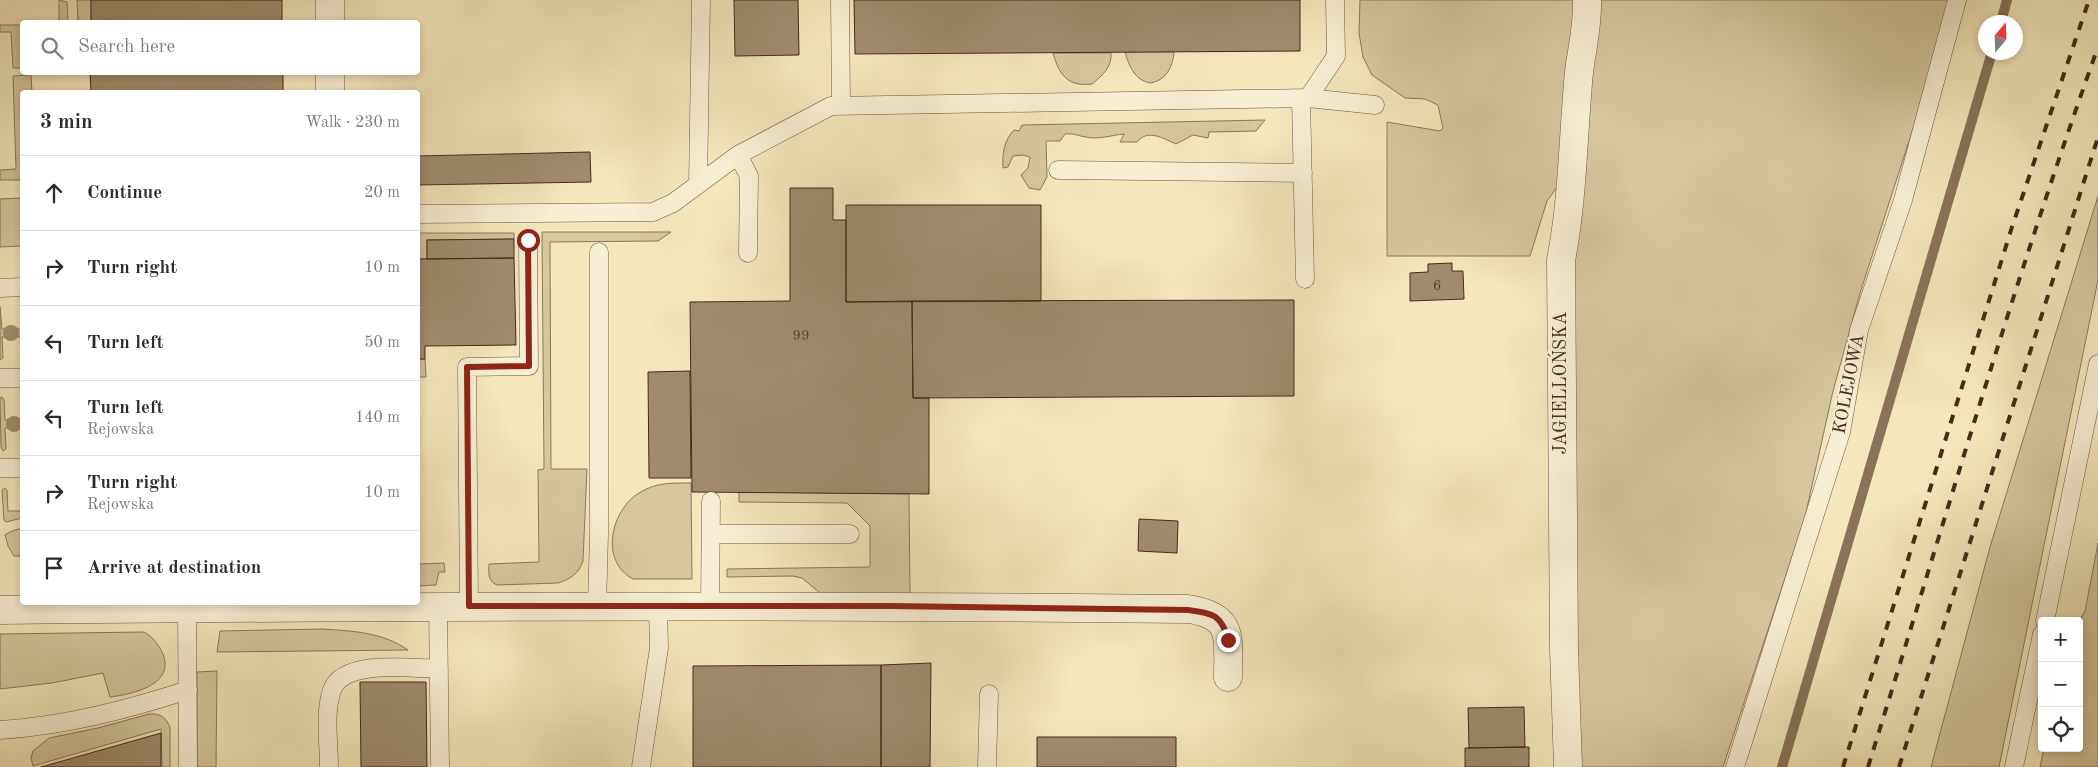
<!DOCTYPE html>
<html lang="en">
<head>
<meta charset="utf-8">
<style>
	:root { --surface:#fff; --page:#f2f2f3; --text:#2b2b33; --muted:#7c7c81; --line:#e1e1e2 }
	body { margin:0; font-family:"Old Standard TT",serif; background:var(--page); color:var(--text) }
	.controls { position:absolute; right:15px; bottom:15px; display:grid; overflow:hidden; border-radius:5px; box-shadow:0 2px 8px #0003 }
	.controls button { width:45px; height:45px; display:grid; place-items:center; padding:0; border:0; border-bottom:1px solid var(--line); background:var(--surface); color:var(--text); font:25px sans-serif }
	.compass { position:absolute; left:1978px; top:15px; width:45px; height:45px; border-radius:50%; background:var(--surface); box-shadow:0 2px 8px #0003; rotate:19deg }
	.stop { position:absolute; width:15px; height:15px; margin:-11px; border:4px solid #8f2418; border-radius:50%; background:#fff }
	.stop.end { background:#8f2418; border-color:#fff; box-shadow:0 1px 5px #0008 }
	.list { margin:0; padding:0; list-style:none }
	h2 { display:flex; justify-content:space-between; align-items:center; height:65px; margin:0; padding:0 20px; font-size:21px }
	h2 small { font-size:16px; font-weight:400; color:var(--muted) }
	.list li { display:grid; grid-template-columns:32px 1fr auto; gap:15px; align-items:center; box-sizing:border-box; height:75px; padding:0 20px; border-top:1px solid var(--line) }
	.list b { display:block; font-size:19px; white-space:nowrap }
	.list p { margin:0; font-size:16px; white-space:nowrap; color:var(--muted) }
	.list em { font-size:16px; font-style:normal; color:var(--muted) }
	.icon { flex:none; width:28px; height:28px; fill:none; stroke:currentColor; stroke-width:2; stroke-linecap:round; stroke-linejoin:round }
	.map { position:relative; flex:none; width:2098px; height:767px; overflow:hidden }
	.search { position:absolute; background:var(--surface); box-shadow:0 2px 8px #0003; left:20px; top:20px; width:400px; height:55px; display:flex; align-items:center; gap:12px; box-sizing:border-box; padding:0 18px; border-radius:5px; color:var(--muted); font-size:19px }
	.panel { position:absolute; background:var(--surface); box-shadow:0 2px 8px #0003; left:20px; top:90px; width:400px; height:515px; border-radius:5px }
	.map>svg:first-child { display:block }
	.green { fill:#d6c79f; stroke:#8e785c }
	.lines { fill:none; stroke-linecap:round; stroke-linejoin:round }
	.stream { stroke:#8a7459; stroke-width:10 }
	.building { fill:#a08c6d; stroke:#462919 }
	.service-casing { stroke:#715842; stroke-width:19 }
	.minor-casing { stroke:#715842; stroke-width:29 }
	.service { stroke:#f7efd3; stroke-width:18 }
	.minor { stroke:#f7efd3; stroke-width:28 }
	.rail { stroke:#462919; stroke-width:4; stroke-dasharray:9 9; stroke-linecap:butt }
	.tree { fill:#a49071 }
	.route { stroke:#8f2418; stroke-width:6 }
	.labels { text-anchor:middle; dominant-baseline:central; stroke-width:5; stroke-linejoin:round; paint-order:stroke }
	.number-label { font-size:15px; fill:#5c422e }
	.street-label { font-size:18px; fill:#462919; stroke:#f7efd3 }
</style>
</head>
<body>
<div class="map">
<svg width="2098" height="767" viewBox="0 0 2098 767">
	<rect width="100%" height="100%" fill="#f3e7bb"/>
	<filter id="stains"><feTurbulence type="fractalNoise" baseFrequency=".004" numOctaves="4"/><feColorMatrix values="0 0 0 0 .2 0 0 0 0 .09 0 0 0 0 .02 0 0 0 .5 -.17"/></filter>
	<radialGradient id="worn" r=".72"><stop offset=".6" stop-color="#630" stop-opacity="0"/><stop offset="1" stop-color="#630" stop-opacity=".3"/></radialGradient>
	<path class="green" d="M59 0 67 2 68 22H59Z
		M77 0H91V22H78Z
		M1360 0H1579L1566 175 1547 201 1530 256H1387V122L1440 131 1443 128 1438 105 1425 99 1405 98 1372 75 1363 57 1359 33Z
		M1598 0H1949L1920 107 1860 293 1833 391 1805 517 1723 767H1579L1564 328Z
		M0 25H22V68H13L11 32H0Z
		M1125 52H1174C1173 67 1166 80 1151 83 1135 81 1129 66 1125 52Z
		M1053 53H1111C1112 67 1103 75 1092 84 1068 87 1059 75 1053 53Z
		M31 75 32 92H22V180H0V170L16 169 13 76Z
		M1265 120 1256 131 1209 132 1208 138 1193 135 1176 144C1164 139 1148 128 1137 142H1120L1124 134C1112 135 1098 140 1086 137 1078 136 1074 133 1065 134L1060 141H1046L1047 177 1040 190 1029 188 1021 175 1028 168 1030 157 1022 155 1013 156 1008 167 1003 168C1002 154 1004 140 1014 130L1019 131 1022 125Z
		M2098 196V280L1999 767H1931L1990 547Z
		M22 198V246L0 247V199Z
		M542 232H671L658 241 550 242 551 469H587L583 561C579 573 571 579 558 583L497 585C487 581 489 572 489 564L539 562 538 470 544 469Z
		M418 233H514V239L427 240V259H418Z
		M0 307 2 329H22V337H2L3 358 0 360Z
		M418 359H425L426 377H418Z
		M2 397 4 400 5 420 22 419V428H5L6 449 3 451 1 447 0 398Z
		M691 483 692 579H633C599 561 611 510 639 493 656 482 673 483 691 483Z
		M5 488 7 490 8 511H22V518L6 522 4 520 2 490Z
		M739 492 909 494 910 594 820 593 802 578 793 576 727 577V569L870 567V526L847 503 739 502Z
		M22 528V556H14L8 546 5 535 12 531Z
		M2098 543V767H2040L2044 748H2079V622L2085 611Z
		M444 563 445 572H439L436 585 418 586V564Z
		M322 629C353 631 382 632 408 650L217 652 220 631Z
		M144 632C151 635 159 645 162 652 177 684 134 694 110 697L103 673 52 683 0 689V634Z
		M217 671 216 767H197V672Z
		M149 714C160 713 167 718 170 728V767H162L161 729 33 766 31 758 33 751 49 738 98 728Z"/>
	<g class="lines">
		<path class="stream" d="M2001 22 2007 0
			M1782 767 1992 52"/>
	</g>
	<path class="building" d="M91 0H282V22H91Z
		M734 0H798L799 55 735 56Z
		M854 0H1300V51L855 54Z
		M90 72H283V92H91Z
		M590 152 591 182 418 185V156Z
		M790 188H833V220H846V302L912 301 913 398H929V494L692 492 690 302 790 301Z
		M846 205H1041V301L846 302Z
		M514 239V258L427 259V240Z
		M514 258 516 345 425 346V359H418V259Z
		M1452 263V271H1463L1464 299 1410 301V273L1428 272V264Z
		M1294 300V396L913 398 912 301Z
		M690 371 691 478H649L648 372Z
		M1139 519 1178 521 1177 553 1138 551Z
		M931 663 930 767H881V665Z
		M881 665V767H693V666Z
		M360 682H426L427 767H361Z
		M1524 707 1525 747 1469 748 1468 708Z
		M161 733V767H41Z
		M1037 737H1176V767H1037Z
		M1529 747V767H1465V748Z"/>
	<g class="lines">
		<g class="service-casing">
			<path id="service" d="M840 0 841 105
				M1301 98 1305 279
				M1308 98 1375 105
				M738 155 749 176 748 253
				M1058 170 1303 173
				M698 184 701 0
				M418 214 653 212 673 203 738 155 831 106 1308 98 1336 56 1335 0
				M0 288 22 287
				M0 378H22
				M0 468H22
				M711 534H850
				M438 606 440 767
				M469 606 467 367 529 366 528 240
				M597 606 599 534V252
				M710 606 711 501
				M187 608 188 767
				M2045 621 2098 364
				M0 730C64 726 126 710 188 690
				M329 767C329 743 324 713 332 690 343 659 412 668 439 669
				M641 767 659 648 658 606
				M987 767 989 694
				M1735 767 1841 432 1859 330 1903 200 1957 0
				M2014 767 2042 634"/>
		</g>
		<g class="minor-casing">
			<path id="minor" d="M330 22V0
				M330 92V72
				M0 610C396 606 792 605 1188 609 1235 616 1228 638 1228 677
				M1568 767 1564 649 1561 260C1573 198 1573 135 1579 72 1582 48 1588 25 1587 0"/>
		</g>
		<use href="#service" class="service"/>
		<use href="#minor" class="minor"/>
		<path class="rail" d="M1843 767 2012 227 2089 0
			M1868 767C1943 527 2013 284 2098 47
			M1899 767 2098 137"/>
	</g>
	<g class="tree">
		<circle cx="11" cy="333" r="8"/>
		<circle cx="14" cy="424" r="8"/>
	</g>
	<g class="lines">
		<path class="route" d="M528 240 529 366 467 367 469 606H889L1188 610C1213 613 1222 615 1228 640"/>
	</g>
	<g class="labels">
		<g class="number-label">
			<text x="1437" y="286">6</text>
			<text x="801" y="336">99</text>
		</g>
		<g class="street-label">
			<text transform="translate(1561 383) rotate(-90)">JAGIELLOŃSKA</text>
			<text transform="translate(1849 384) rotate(-79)">KOLEJOWA</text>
		</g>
	</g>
	<rect width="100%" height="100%" filter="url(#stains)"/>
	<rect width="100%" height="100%" fill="url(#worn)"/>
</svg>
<div class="controls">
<button>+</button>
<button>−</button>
<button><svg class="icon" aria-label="locate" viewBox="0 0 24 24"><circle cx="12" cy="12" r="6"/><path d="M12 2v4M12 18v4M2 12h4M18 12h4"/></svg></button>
</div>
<svg class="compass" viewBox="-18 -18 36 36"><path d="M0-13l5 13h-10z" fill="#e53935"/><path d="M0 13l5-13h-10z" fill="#7c7c81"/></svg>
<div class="stop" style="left:528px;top:240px"></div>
<div class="stop end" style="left:1228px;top:640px"></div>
<div class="search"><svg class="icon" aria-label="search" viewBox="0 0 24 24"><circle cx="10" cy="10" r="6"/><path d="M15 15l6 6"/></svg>Search here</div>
<section class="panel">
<h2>3 min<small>Walk · 230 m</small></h2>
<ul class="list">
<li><svg class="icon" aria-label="ahead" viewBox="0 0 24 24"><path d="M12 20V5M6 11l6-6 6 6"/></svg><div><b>Continue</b></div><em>20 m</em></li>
<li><svg class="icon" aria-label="right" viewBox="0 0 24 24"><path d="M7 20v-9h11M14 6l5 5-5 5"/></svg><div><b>Turn right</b></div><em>10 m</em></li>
<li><svg class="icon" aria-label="left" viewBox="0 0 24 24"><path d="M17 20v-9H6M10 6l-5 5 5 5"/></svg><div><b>Turn left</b></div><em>50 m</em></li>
<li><svg class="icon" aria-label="left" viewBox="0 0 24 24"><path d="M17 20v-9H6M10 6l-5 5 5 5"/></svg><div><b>Turn left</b><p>Rejowska</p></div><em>140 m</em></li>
<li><svg class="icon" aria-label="right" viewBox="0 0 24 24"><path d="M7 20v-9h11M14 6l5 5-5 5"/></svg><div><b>Turn right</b><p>Rejowska</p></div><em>10 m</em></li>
<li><svg class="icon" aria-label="arrive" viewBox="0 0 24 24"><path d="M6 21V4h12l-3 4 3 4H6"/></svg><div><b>Arrive at destination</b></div></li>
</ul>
</section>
</div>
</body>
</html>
